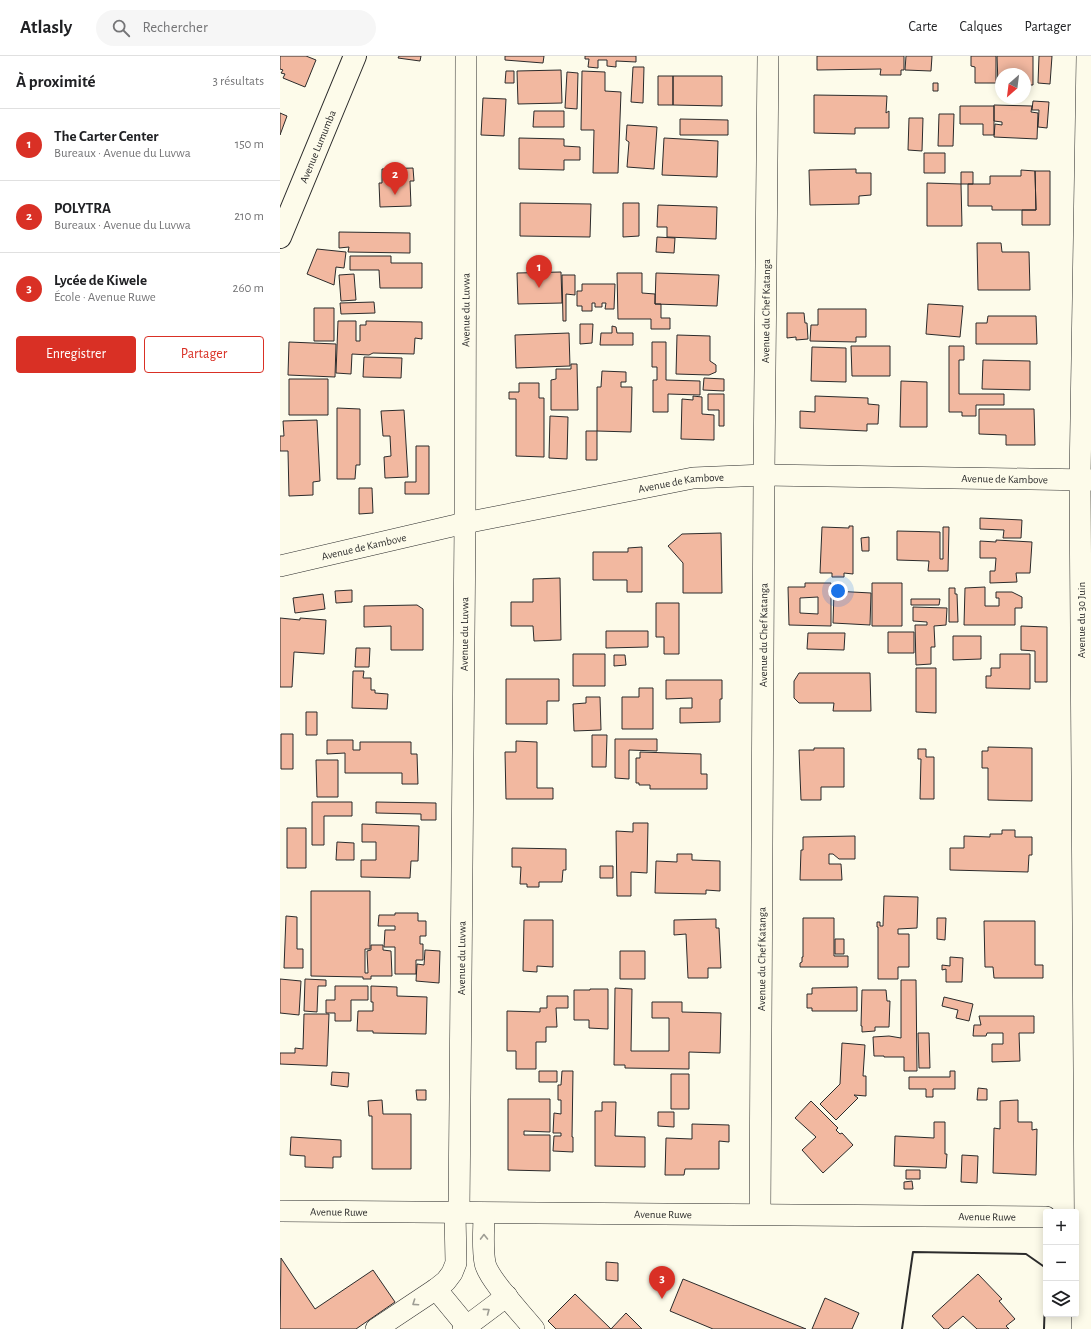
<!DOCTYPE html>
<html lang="fr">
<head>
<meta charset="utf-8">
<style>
	:root { --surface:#fff; --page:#f6f6f6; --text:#202124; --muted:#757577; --line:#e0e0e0; --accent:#d93025 }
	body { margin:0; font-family:"Alegreya Sans",sans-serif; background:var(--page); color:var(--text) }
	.controls { position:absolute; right:12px; bottom:12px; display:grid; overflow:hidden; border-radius:4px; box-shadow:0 2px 10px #0003 }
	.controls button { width:36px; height:36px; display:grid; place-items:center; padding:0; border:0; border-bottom:1px solid var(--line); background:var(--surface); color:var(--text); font:20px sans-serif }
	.compass { position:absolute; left:715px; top:12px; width:36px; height:36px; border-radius:50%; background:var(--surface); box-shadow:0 2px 10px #0003; rotate:208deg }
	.you { position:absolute; left:558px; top:535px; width:14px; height:14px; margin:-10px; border:3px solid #fff; border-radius:50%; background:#1a73e8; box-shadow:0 0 0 6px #1a73e833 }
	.badge { display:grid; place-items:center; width:26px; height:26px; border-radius:50%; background:var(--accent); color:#fff; font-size:13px; font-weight:700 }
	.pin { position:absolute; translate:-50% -33px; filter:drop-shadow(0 1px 2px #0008) }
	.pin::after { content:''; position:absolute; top:21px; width:14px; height:12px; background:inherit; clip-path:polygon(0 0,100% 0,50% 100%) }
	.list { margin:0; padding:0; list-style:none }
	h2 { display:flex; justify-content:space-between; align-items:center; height:52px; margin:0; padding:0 16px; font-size:17px }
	h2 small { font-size:13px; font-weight:400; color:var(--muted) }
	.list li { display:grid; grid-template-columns:26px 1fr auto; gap:12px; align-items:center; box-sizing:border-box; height:72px; padding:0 16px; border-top:1px solid var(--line) }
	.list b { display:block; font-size:15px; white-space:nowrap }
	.list p { margin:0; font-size:13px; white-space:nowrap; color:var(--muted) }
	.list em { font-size:13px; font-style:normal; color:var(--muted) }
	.actions { display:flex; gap:8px; padding:12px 16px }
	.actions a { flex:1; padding:9px 0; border:1px solid var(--accent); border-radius:4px; text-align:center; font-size:14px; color:var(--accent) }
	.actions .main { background:var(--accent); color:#fff }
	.icon { flex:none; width:22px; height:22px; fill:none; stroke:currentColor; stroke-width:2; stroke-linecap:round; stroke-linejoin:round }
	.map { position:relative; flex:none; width:811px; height:1273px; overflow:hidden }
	header { display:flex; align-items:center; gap:24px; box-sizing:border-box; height:56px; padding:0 20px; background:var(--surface); border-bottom:1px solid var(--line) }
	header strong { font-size:19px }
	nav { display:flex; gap:22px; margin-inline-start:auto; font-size:14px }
	.search { width:280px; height:36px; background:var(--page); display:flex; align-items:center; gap:10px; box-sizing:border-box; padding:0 14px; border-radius:22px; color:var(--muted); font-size:15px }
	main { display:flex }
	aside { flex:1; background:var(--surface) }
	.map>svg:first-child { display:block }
	.building { fill:#f2b8a0; stroke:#2b2b2b; fill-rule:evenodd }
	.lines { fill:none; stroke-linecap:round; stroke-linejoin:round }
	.minor-casing { stroke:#2b2b2b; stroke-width:22 }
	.highway-casing { stroke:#2b2b2b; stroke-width:24 }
	.minor { stroke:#fdfbea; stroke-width:21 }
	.highway { stroke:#fdfbea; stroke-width:22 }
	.wall { stroke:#2b2b2b; stroke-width:2 }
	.oneway { stroke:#9e9d94 }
	.labels { text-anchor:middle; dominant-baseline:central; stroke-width:3; stroke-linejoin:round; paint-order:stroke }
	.street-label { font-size:11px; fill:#2b2b2b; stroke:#fdfbea }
</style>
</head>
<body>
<header>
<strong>Atlasly</strong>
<div class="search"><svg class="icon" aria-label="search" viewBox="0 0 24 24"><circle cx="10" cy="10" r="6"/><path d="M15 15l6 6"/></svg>Rechercher</div>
<nav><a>Carte</a><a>Calques</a><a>Partager</a></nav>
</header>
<main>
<aside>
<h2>À proximité<small>3 résultats</small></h2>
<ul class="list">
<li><span class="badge">1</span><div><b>The Carter Center</b><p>Bureaux · Avenue du Luvwa</p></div><em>150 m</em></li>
<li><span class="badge">2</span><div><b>POLYTRA</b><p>Bureaux · Avenue du Luvwa</p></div><em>210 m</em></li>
<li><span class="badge">3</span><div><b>Lycée de Kiwele</b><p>École · Avenue Ruwe</p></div><em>260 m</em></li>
</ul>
<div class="actions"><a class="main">Enregistrer</a><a>Partager</a></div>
</aside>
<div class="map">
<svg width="811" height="1273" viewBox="0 0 811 1273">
	<rect width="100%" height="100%" fill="#fdfbea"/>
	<path class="building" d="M0 0H26L36 4 25 31 3 22 5 18 1 17 3 14 0 13Z
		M119 0H141L140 5 118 2Z
		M225 0H264L263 7 225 4Z
		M305 0H356V6L336 5V11L327 10V4H318V12L308 11 309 3H305Z
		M537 0H624V14H621V19H600L601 13 537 14Z
		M626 0H652L651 15 625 14Z
		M691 0H716V27H695V11L691 10Z
		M717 0H753V29H745V18H721V29H718Z
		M759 0H772L770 28 758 27Z
		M353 11H364L363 47 351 46Z
		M281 14 282 47 238 48 237 15Z
		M226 15H234V27H225Z
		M302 15 325 16V35L341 36 338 117H313L314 74H301Z
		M287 16 298 17 297 53 285 52Z
		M378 20H393V49H378Z
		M393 20H442V50L393 49Z
		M653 27H658V35H653Z
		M534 39 607 40 606 57 609 55V72H575V78L534 77Z
		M203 42 226 43 224 80 201 79Z
		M753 45 769 46 767 72 758 71 759 54H752Z
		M714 49 752 50 751 56 758 57 757 83 714 81 715 68 722 69V66L714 65Z
		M680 50H714V79H703V68H680Z
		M254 55H284V71H253Z
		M0 57 7 60 0 79Z
		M659 58H674L673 90H658Z
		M629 62H643L642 95 628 94Z
		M400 63 448 64V79H400Z
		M347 69 377 71 374 113 347 111 349 86 346 84Z
		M239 82 284 83V90L300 91V104H284V114L239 113Z
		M384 82 438 85 437 121 382 119Z
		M644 97H665V117H644Z
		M133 112 134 125H130L131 150 100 151 99 127H102V113Z
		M576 113V117H591V139L579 140V148L530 149 529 114Z
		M741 114 755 115 756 154H712V150H688V128H710V120H741Z
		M755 115H770V169H742V154H756Z
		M681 116H693V128H681Z
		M647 127 681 128 682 170H647Z
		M240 147 311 148 310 181 240 180Z
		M343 147H359V180L343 181Z
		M378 149 437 151 436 183 387 181V171H377Z
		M59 176 130 177V197L68 196 69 191 59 192Z
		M377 181 395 182 394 197 376 196Z
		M697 187H721L722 196H749L750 234H698Z
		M37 193 66 196 64 212 56 211 54 229 27 218Z
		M70 200H111V207H142V232H100L99 214H70Z
		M281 216 282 247 238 248 237 217Z
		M337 217H362V237L375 238V248H381V262H390V273H371V263H338Z
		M376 217 439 219 437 250 375 248Z
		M74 218 76 244 61 245 59 219Z
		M282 219H295V239L286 238V265H283Z
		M302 228H335L334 253H325L326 247H322V251H315V247H312V255H302V250H297V235H302Z
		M94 246 95 257 61 258 60 247Z
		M648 248 683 250 680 281 646 278Z
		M34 252H54V285H34Z
		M538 253H586V281H576V286L530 285 531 269H538Z
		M507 257H524L525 267H527L528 283 516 284V281L507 282Z
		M708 260H756L757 288H696V267H707Z
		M58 265H76V285H80V269H86V265L142 266V283L135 282 134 298 93 297 89 299 72 298 71 318 56 317Z
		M300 268H313L312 287 300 288Z
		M332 270 336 271 337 277H353V289H320L321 277H332Z
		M289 277 290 310 236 312 235 279Z
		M397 279 430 280V305L436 309V316L429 319 396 318Z
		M9 286 56 288 55 321 8 319Z
		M372 286H386V324L420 325V339L388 338V356H373V324H377V311H372Z
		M571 290H610V320H572Z
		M669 290H684V304H679V338H724V349H696V360H682V356H669Z
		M532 291 566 292V326L531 325Z
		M84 301 122 302 121 322 83 321Z
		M703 304 750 305V334L702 333Z
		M291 308H297L298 354H271V324L276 323V313H291Z
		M322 315 346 316V326H341V331H352L351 376 317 375V331H321Z
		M424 322 444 323V335L423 334Z
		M9 323H48V359H9Z
		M621 325 647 326V371H620Z
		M239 327H259V342H264V401L236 400V343H229V336H239Z
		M428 338H444V370H439V354H428Z
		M413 340 422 341V358L434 359V384L401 383 402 343 413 344Z
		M535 340 588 342V348L599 349 598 368H587V375L520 372V355L535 356Z
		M57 352 80 353V409H76L75 423H57Z
		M699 353H754L755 389H726V379L699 378Z
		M124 354 128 421 105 422 104 401 111 400 110 380H103L101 355Z
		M270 360 288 361 287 403 269 402Z
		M37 364 40 425 33 426V439L9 440 8 395H0V380H4L3 365Z
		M306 375H317V404H306Z
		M136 390H149V438H125V426H136Z
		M79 432H92L93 457 79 458Z
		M700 462 742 464 741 482H723L724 474 700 473Z
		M569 470H573V518L564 517V521H552V517H540L542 471 569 472Z
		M663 471H669L668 515H648L649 505 617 504V475L660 476V503H663Z
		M441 477 442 537H403V507L388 490 402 478Z
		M589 481V495H582L581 482Z
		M716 484 752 486 750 517H736L737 526 710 527V515H715L716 502H700V485L716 486Z
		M362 491V536H347V524H313V496H348V492Z
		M280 522 281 584 254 585 253 570H231V546H253V523Z
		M525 527H551V570L509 569 508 531H525ZM538 541V558L520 557V542Z
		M592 527H622V570H592Z
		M705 531V550H719V542H716V536H732L742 541V552H735V569H684L685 532Z
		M669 532H675V538H677L678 566H669Z
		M72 534V546L56 547 55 535Z
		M554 535 591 537 590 569 553 567Z
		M43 538 45 553 15 557 13 542Z
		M631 543H660L659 549H631Z
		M376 547H399V598H384V581H376Z
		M137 549 143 553V594H111V570L84 571V550Z
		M633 551 667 552 666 569 654 570 655 591H651V608L636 609 635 569H647V566L633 565Z
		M0 562 20 564V562L46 564 44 598 14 596 12 631H0Z
		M741 570 767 571V626H755V595L741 594Z
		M326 575H368V591L326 592Z
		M608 576H634V597H608Z
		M528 577H565L564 594 527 593Z
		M673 580H701V603L673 604Z
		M76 592H90L89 611H75Z
		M293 598H325V630H293Z
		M720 598H750V633L706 632V620H711V612H720Z
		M334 599H345L346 609 334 610Z
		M636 612H656V657L636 656Z
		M73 615H84L83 622H91V634H95V637L108 638 107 653 72 652Z
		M519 617H590L591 655H553L554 647H519L514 642V625Z
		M226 623H279V645H267V668H226Z
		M386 624H442V643H440V666L400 667V652H412V642L386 643Z
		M359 632H373V673H342V641H359Z
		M306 641H320L321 674 294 675 293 648 306 647Z
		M26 656H37V679H26Z
		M1 678H13V713H1Z
		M312 679H327L326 711H312Z
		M335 683H377V695L349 694V723L335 722Z
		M47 684H73V694H80V686H131V698H137L138 728H122V717H65V697L47 698Z
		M236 685 257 686V732H273V743H226L225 696H236Z
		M708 691 752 692V745L708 744V712H702V695H708Z
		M534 692H564V731H541V744H521L519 694H534Z
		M638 693H646V701H654V743H640L641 703H638Z
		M360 696 421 698V718H427V733H370V729H359V727H356V702H360Z
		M36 704H58V741H37Z
		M32 746H72V760H44V789H32Z
		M96 746 156 747V764H141V758L96 757Z
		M353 767H368L367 817 351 816V840H337L336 775 353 776Z
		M82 768 139 770 138 805H131L130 822 81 821V804H96V786H82Z
		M7 772H26V812H7Z
		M722 774H735V781H752V799H749L748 816 670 814V792H684V780L710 781V778H722Z
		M575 780V803H559L553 798H549V808H561L562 824H520L521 794H523V781Z
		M57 786 74 787V804H56Z
		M232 792 286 793V814H283L282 826H259V831H247V828H240L241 811H232Z
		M397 798H412V804L440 805V835L426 834V838L375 837 376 805 397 806Z
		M320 810H333V822H320Z
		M31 835H90V893H85V917H88L87 895 91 894V889H103V894L111 895 112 920H91V923H83V921L31 920Z
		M604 840 638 841 637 872 618 873V878H629V911H618V923H598V871H597V866H600V870H603Z
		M115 857H138V865H146V880H140V888H143V904H136V918H115V891H104L105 874H115V870H98L99 859H115Z
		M6 860 17 861V893H23V912H4Z
		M523 862H554V900H568V911H520V907L522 906V901H523Z
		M657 862H666L665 884 657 883Z
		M436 863V872H439L441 912H428V922H408L406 878 394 879V864Z
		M244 864H273V911L257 910V916L243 915Z
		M704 865H755V909H763V922H714L713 911H705Z
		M555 883H564V898H555Z
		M145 894 160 895 159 927 136 925 137 908 144 909Z
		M340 895H365V923H340Z
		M670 901 683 902 682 926H666V913L662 914V909L670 910Z
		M0 923 21 925 19 959 0 957Z
		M25 923 46 924V930H38L37 956 24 955Z
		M621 924H636L637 1015H624V1001H604V1000H594L593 981 609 980 621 982Z
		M55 930H88V944H71V965H55V957H46V944H55Z
		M91 930 117 931V940L147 941 146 978 93 977V975H77L78 955H93V946H91Z
		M577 931V955H532V952H527V938H532V932Z
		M335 932 352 933 351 995H389V962H372V946H402V956L441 957 440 997 409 996V1013L345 1012V1009H334Z
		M310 933H328V973L309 972V964H294V934H310Z
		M582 934H606L607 945H610L609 971H595V975L582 976V970H581Z
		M267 940H288V952H276L277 971H266V986H256V1013H236V995H227V955L260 956V952H267Z
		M664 941 693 948 689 965 676 962 678 954 662 950Z
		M24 958H49L47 1010 0 1008V997H15V992L23 993Z
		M699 960H754V977H739L740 1005 712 1006V988H723V977H707L706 980H693L694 969H701Z
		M638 977H649L650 1012H639Z
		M562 987 585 989 583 1020H586V1040L574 1039 578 1042 556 1064 540 1048 560 1028Z
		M259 1015H277V1026H259Z
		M282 1015H293L292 1081H293V1096L273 1095 274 1080H281V1077H273L274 1057 281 1058V1044H278V1029H281Z
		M670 1015H675V1033H653V1041H646V1033H629V1021H670Z
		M52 1016 69 1017 68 1031 51 1029Z
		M391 1018H409V1053H391Z
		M698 1032 707 1033V1044H697Z
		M136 1034H146V1044H137Z
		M228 1043H270V1076L244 1075V1079H270V1115L228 1114Z
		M102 1044 103 1058H131V1113H92V1060H89L88 1045Z
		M738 1044V1066H752V1074L757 1073 756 1119 713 1117 714 1072 720 1073V1045Z
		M531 1045 558 1072 556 1074 560 1078 562 1077 573 1089 543 1117 522 1094 536 1081 515 1062Z
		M322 1046H336L335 1080 365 1081V1111L315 1110V1055H322Z
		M378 1056H394V1071L378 1070Z
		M654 1066H665V1098H667L666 1112 614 1110 615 1080 654 1082Z
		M412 1068 449 1069V1086L439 1085V1113H405L404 1119H385L386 1082 412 1083Z
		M11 1081 61 1084V1101H53V1112L25 1111V1100L10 1099Z
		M682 1099 698 1100 697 1127 681 1126Z
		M626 1114H640V1123H626Z
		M632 1125 633 1133H624V1126Z
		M1 1202 35 1253 93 1214 115 1246 76 1273H0Z
		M326 1206 338 1207V1225L326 1224Z
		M698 1218 722 1243 719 1245 735 1263 726 1270 729 1273H697L683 1260 668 1273H664L652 1260Z
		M403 1223 526 1273H433L390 1255Z
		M295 1238 331 1273H276L268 1265Z
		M545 1242 579 1257 572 1273H532Z
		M346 1257 362 1273H331Z"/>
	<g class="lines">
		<g class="minor-casing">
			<g id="minor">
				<path id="s1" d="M0 510 185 467 413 422 484 419 811 424"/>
				<path id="s2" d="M0 1155C255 1158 511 1158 766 1161"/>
				<path id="s3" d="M179 1157 185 467 186 0"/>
				<path d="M204 1157C204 1173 202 1191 205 1207 208 1223 243 1259 254 1273"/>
				<path id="s4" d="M480 1158 484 419 488 0"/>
				<path d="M156 1233 189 1273"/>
				<path d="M96 1273 156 1233 166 1225 172 1217 176 1207 175 1157"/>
				<path d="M183 1273 227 1240"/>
				<path d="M802 1273 805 1162 800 424 807 0"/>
			</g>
		</g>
		<g class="highway-casing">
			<g id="highway">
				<path id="s5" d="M0 181 75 0"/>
			</g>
		</g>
		<use href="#minor" class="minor"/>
		<use href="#highway" class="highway"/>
		<path class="wall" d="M622 1273 633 1196 746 1198 766 1212 764 1273"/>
	</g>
	<defs><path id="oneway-chevron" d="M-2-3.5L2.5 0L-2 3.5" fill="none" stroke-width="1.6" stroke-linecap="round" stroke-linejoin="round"/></defs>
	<g class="oneway">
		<use href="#oneway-chevron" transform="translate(204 1181) rotate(-91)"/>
		<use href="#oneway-chevron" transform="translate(135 1247) rotate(146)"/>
		<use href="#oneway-chevron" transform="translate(207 1255) rotate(-37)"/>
	</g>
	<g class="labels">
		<g class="street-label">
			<text stroke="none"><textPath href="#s5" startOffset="98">Avenue Lumumba</textPath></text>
			<text stroke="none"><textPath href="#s3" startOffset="903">Avenue du Luvwa</textPath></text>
			<text stroke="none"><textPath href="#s4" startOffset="903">Avenue du Chef Katanga</textPath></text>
			<text stroke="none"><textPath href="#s1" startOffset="734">Avenue de Kambove</textPath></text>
			<text stroke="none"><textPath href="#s1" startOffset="410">Avenue de Kambove</textPath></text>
			<text stroke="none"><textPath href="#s1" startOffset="86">Avenue de Kambove</textPath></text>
			<text transform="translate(801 564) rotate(-90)">Avenue du 30 Juin</text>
			<text stroke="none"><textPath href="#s3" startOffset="579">Avenue du Luvwa</textPath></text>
			<text stroke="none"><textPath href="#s4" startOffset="579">Avenue du Chef Katanga</textPath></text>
			<text stroke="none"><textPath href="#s3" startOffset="255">Avenue du Luvwa</textPath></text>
			<text stroke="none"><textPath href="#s4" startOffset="255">Avenue du Chef Katanga</textPath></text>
			<text stroke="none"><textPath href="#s2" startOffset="59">Avenue Ruwe</textPath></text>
			<text stroke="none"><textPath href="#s2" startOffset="383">Avenue Ruwe</textPath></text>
			<text stroke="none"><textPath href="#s2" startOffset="707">Avenue Ruwe</textPath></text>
		</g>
	</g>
</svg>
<div class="controls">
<button>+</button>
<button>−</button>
<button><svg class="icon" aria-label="layers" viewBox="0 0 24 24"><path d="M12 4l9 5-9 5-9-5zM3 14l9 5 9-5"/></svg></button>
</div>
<svg class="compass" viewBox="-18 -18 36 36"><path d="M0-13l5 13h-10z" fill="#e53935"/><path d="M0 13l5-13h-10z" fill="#757577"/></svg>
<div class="you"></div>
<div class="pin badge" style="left:259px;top:232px">1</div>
<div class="pin badge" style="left:115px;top:139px">2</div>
<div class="pin badge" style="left:382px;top:1243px">3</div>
</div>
</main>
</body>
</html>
